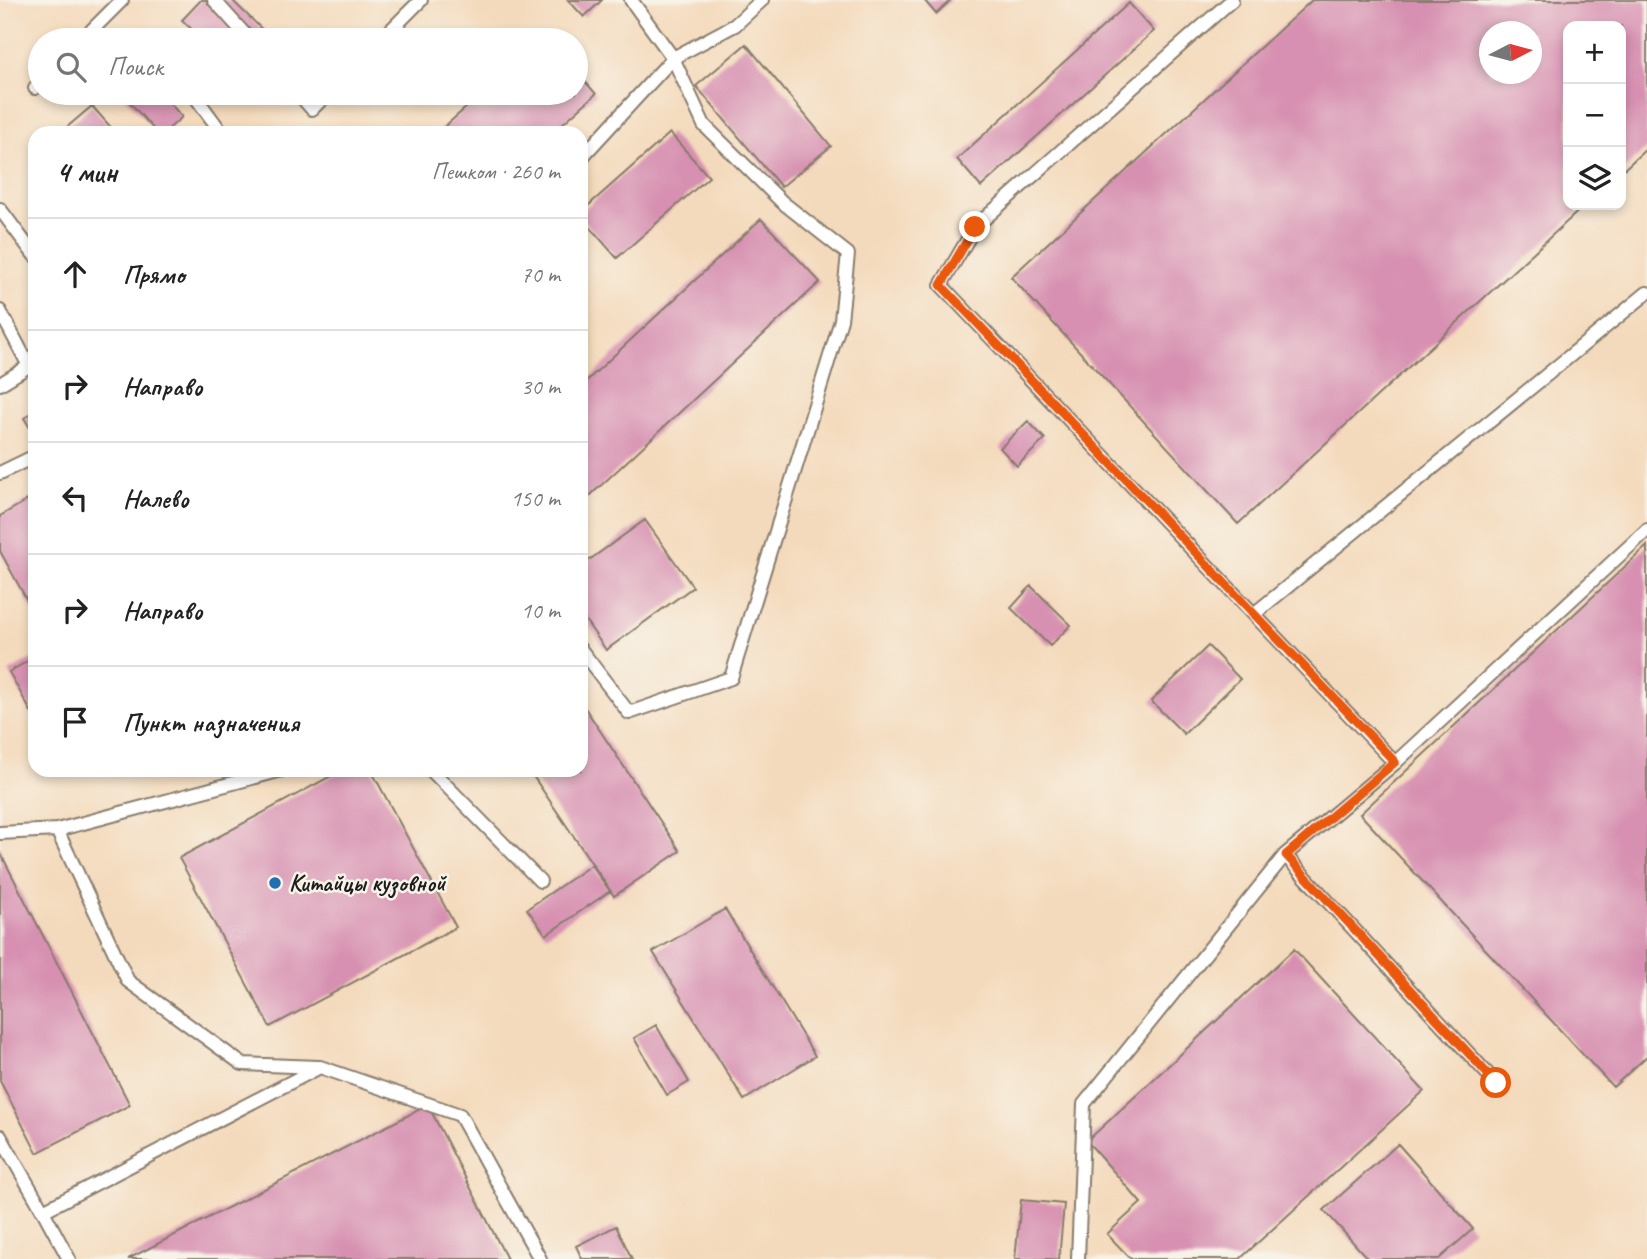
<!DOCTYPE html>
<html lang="ru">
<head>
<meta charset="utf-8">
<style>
	:root { --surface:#fff; --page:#f6f6f6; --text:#222; --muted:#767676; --line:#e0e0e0 }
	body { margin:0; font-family:Caveat,sans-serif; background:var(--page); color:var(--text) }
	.controls { position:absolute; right:21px; top:21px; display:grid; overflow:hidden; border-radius:14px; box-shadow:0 4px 10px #0003 }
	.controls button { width:63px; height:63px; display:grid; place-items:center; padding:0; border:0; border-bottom:2px solid var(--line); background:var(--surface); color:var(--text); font:35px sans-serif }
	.compass { position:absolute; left:1479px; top:21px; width:63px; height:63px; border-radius:50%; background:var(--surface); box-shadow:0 4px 10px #0003; rotate:84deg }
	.stop { position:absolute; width:21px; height:21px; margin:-16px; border:5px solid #ea580c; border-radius:50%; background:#fff }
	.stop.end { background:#ea580c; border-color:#fff; box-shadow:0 2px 7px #0008 }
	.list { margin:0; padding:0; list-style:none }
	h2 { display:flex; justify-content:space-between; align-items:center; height:91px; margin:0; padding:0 28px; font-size:30px }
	h2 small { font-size:23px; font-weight:400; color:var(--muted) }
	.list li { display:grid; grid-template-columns:46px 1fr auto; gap:21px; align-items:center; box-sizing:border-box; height:112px; padding:0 28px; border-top:2px solid var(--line) }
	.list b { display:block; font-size:26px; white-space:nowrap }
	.list em { font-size:23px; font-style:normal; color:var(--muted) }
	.icon { flex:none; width:38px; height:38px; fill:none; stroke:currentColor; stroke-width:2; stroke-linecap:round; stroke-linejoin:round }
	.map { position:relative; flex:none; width:1647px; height:1259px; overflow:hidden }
	.search { position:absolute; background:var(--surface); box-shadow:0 4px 10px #0003; left:28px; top:28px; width:560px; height:77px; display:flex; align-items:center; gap:18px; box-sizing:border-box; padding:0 24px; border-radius:38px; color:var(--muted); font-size:26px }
	.panel { position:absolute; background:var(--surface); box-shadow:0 4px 10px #0003; left:28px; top:126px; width:560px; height:651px; border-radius:21px }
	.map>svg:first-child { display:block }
	.building { fill:#d790b1; fill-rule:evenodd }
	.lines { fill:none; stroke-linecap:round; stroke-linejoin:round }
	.lane-casing { stroke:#887b6c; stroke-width:16 }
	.lane { stroke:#fff; stroke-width:12 }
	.route { stroke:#ea580c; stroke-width:9 }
	.poi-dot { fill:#1f6fb2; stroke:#f7f3e8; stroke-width:2.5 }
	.labels { text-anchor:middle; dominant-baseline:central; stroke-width:5; stroke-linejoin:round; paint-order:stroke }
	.poi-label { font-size:24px; font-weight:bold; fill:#1c1c1c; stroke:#f7f3e8; text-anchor:start }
</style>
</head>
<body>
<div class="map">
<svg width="1647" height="1259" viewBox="0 0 1647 1259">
	<rect width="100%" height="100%" fill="#f7f3e8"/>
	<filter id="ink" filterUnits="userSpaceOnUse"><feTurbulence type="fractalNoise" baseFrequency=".0143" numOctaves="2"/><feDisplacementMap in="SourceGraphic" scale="14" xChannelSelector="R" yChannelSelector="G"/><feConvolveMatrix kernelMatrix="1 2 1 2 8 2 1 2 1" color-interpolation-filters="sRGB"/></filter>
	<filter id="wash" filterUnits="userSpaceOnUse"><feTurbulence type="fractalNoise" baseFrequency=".00686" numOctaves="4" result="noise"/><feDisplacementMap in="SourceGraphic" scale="28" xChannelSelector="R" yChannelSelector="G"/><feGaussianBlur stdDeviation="1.57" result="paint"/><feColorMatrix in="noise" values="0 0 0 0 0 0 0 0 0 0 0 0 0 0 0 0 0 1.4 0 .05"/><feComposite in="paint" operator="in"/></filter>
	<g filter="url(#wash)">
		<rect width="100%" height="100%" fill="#f4dabc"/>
		<g id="blocks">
			<path class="building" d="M201 0H232L273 40H203L182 20Z
				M568 0H602L584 17Z
				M924 0H951L936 14Z
				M1312 0H1647V148L1621 172V26H1568V205H1585L1238 524 1011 277ZM1490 32H1532V74H1490Z
				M1129 3 1154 31 981 187 957 159Z
				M746 44 831 146 781 187 696 86Z
				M576 71 596 94 552 133H437L483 93H576Z
				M126 93H161L182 117 164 133H157L123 95Z
				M92 106 116 133H60Z
				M670 133 709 177 617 258 581 217V212Z
				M761 219 820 282 581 504V386Z
				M35 411V436L24 418Z
				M1028 421 1045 439 1017 466 1000 448Z
				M35 496V615L0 551V516Z
				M645 520 693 587 606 650 581 614V566Z
				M1647 546V1056L1613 1087 1360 814Z
				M1031 586 1071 625 1050 646 1011 608Z
				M1208 646 1240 679 1184 734 1151 701Z
				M35 657V719L9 672Z
				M581 702 680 851 614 896 529 770H581Z
				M342 770H371L456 927 270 1027 179 858Z
				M0 852 130 1105 37 1153 0 1081Z
				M591 865 610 891 546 935 527 909Z
				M725 909 815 1056 744 1100 653 952Z
				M1294 949 1424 1091 1240 1259H1131L1107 1234 1141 1203 1087 1141Z
				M656 1025 689 1082 667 1095 634 1038Z
				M428 1105 507 1259H128Z
				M1398 1144 1473 1229 1439 1259H1368L1324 1210Z
				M1021 1200 1064 1204 1059 1259H1015Z
				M616 1226 632 1259H582L576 1246Z"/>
		</g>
	</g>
	<g filter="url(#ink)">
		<use href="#blocks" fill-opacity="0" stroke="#887b6c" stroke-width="2"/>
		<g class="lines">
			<g class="lane-casing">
				<path id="lane" d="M214 0 250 40
					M1232 0 975 227 941 285 1395 763
					M82 40 122 0
					M381 40 421 0
					M35 88 40 82
					M298 93 312 109 328 93
					M197 99 222 133
					M581 158 673 58 735 25 762 0
					M0 209 35 256
					M0 311 29 366 0 384
					M0 473 35 456
					M1254 614 1647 293
					M581 650 629 713 731 678 841 320 848 254 782 202 704 125 673 58 631 0
					M431 770 540 881
					M57 830 282 770
					M0 833 57 830 128 981 242 1064 318 1067
					M1285 855 1496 1083
					M0 1136 43 1211
					M69 1259 43 1211 320 1067 460 1115 540 1259
					M1078 1259 1084 1104 1285 855 1395 763 1647 530"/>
			</g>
			<use href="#lane" class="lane"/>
		</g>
	</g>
	<g class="lines" filter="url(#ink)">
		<path class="route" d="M975 227 941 285 1395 762 1286 855 1496 1083"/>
	</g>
	<circle class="poi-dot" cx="275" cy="883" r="7"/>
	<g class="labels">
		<g class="poi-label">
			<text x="289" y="883">Китайцы кузовной</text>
		</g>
	</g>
</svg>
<div class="controls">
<button>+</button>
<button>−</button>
<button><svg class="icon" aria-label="layers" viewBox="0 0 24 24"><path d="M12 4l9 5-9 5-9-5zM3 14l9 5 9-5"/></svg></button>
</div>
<svg class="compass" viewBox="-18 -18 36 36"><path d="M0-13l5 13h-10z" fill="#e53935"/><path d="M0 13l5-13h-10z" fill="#767676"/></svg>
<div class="stop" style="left:1496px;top:1083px"></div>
<div class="stop end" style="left:975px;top:227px"></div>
<div class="search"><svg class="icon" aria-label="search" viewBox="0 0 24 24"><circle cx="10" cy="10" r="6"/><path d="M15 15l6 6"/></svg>Поиск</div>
<section class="panel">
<h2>4 мин<small>Пешком · 260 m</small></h2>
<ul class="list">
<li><svg class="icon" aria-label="ahead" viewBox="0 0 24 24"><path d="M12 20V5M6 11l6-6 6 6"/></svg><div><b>Прямо</b></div><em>70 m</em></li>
<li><svg class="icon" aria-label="right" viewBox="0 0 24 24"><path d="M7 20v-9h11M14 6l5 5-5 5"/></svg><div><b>Направо</b></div><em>30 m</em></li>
<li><svg class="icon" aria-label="left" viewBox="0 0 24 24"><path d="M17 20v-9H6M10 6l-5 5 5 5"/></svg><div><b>Налево</b></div><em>150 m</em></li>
<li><svg class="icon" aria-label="right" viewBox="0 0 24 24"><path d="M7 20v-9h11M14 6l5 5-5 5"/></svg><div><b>Направо</b></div><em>10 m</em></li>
<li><svg class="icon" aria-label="arrive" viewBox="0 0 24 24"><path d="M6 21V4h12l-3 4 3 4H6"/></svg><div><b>Пункт назначения</b></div></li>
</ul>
</section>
</div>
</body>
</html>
